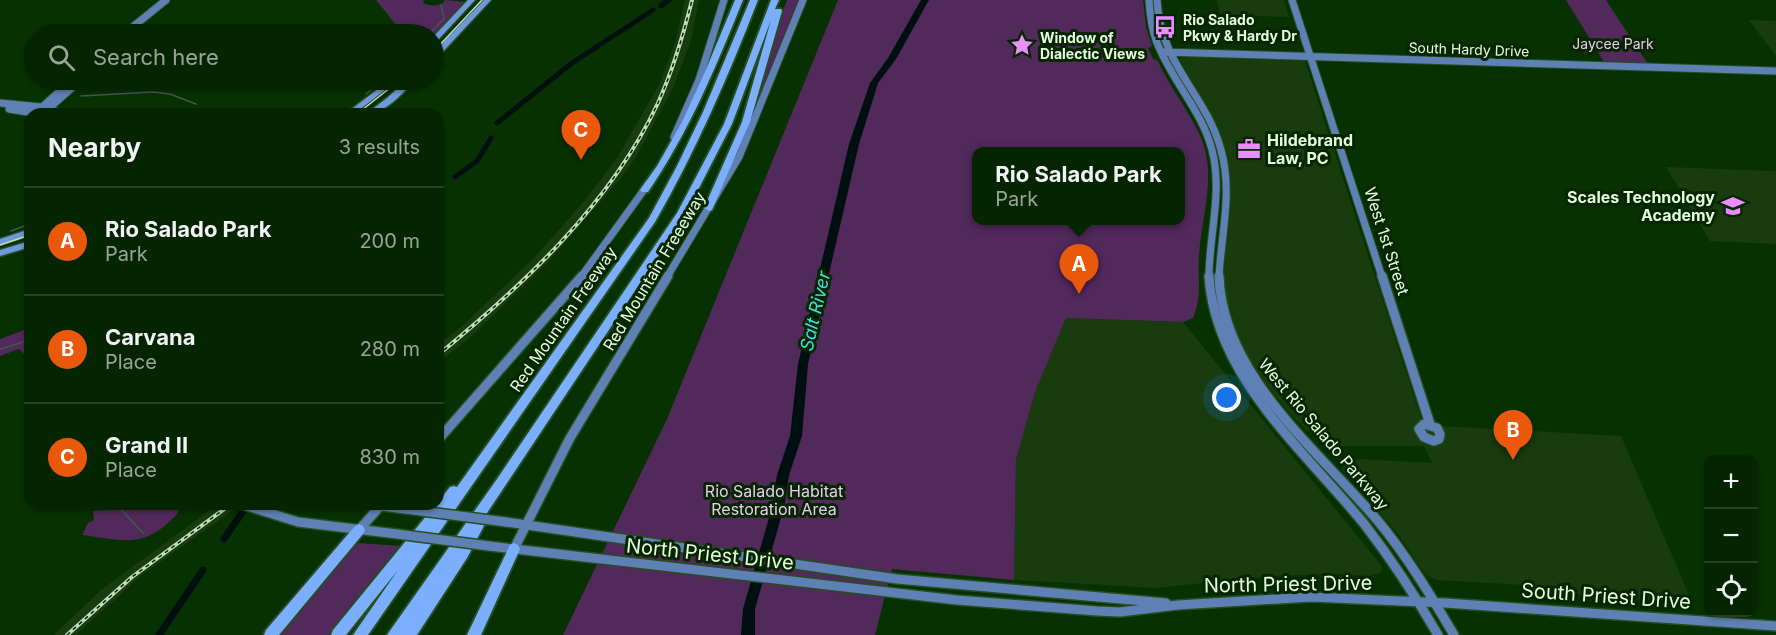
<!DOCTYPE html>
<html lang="en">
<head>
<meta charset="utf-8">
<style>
	:root { --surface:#052500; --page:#13310f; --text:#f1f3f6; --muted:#97a599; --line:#264222; --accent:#ea580c }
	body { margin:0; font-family:Inter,sans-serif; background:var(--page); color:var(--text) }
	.controls { position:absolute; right:18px; bottom:18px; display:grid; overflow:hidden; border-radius:12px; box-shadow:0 2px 4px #0004 }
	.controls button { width:54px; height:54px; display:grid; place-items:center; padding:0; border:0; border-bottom:2px solid var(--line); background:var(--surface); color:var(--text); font:30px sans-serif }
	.you { position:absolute; left:1227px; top:398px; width:21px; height:21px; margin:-15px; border:4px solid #fff; border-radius:50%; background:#1a73e8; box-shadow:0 0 0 9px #1a73e833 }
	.badge { display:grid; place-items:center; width:39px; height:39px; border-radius:50%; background:var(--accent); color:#fff; font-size:20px; font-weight:700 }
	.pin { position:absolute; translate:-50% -50px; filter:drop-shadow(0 2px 3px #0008) }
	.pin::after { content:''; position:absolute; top:32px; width:21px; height:18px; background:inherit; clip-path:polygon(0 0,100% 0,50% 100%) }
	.popup { position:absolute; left:972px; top:147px; width:213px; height:78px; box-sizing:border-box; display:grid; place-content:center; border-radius:12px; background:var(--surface); filter:drop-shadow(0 2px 4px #0005); font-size:20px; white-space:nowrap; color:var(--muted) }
	.popup b { font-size:22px; color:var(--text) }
	.popup::after { content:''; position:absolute; left:50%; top:100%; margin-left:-12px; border:12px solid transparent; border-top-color:var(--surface) }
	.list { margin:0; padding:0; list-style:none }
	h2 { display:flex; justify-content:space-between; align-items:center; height:78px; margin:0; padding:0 24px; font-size:26px }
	h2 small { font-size:20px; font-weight:400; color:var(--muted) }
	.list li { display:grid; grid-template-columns:39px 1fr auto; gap:18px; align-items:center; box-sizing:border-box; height:108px; padding:0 24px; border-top:2px solid var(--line) }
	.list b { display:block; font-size:22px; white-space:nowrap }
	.list p { margin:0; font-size:20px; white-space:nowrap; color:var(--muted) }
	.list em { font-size:20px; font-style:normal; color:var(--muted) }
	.icon { flex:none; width:33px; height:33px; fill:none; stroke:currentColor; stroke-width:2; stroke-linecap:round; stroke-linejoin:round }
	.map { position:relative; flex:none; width:1776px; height:635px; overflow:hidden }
	.search { position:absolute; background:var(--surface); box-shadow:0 2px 4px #0004; left:24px; top:24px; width:420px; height:66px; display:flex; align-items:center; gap:15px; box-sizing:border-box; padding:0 21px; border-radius:33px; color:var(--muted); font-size:22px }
	.panel { position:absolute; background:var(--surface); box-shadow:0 2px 4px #0004; left:24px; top:108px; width:420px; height:402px; border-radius:18px }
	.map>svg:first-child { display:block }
	.built { fill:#183c0e }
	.green { fill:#51295b; fill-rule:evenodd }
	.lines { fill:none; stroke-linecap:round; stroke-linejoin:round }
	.stream { stroke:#45574f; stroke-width:1.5 }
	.canal-far1 { stroke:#001011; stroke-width:5 }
	.canal { stroke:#001011; stroke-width:7 }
	.river { fill:#001011; fill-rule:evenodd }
	.secondary-far1-casing { stroke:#264e1f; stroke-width:9 }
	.secondary-casing { stroke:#264e1f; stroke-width:12 }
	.primary-casing { stroke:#264e1f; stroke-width:3 }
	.highway-casing { stroke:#264e1f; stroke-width:4 }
	.secondary-far1 { stroke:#5f80b4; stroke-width:7 }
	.secondary { stroke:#5f80b4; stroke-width:9 }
	.primary { fill:#6e98db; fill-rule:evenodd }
	.highway { fill:#7baeff; fill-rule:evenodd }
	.tram { stroke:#c1dcba; stroke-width:1.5 }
	.rail-casing { stroke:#c1dcba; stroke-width:4 }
	.rail { stroke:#062600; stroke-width:1.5; stroke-dasharray:4; stroke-linecap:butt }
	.secondary-bridge-casing { stroke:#264e1f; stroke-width:12; stroke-linecap:butt }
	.secondary-bridge { stroke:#5f80b4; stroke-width:9 }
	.labels { text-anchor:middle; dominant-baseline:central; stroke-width:6; stroke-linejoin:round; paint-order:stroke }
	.far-poi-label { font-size:14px; font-weight:bold; fill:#e5fddf; stroke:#062600; text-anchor:start }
	.far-park-label { font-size:14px; fill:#eacaf2; stroke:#062600 }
	.far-street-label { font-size:14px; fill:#e5fddf; stroke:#062600 }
	.poi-label { font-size:16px; font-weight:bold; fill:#e5fddf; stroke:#062600; text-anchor:start }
	.street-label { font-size:16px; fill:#e5fddf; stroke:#062600 }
	.park-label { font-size:16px; fill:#eacaf2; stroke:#062600 }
	.water-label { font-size:18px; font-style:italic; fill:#3ddee6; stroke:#062600 }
	.near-street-label { font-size:20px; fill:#e5fddf; stroke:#062600 }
</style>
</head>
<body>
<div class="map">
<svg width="1776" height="635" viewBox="0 0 1776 635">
	<rect width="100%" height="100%" fill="#073100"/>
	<path class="built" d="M685 0H699L691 40 674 86 636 157 621 178 547 263 473 335 438 363V345L461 327 533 259 586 199 617 158 660 83 676 39Z
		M1217 0H1284L1289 17 1220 15Z
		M1749 20 1776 21V56Z
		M1184 56 1305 61 1423 425 1621 436 1692 602 1591 597 1542 586 1436 580 1425 574 1398 534 1341 468 1348 462 1360 459 1432 463 1424 446H1324L1290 414 1263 380 1247 356 1230 322 1223 277V248L1229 205 1230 171 1221 137 1179 59Z
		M1666 167 1776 171V244L1710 241Z
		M1066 318 1183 322 1381 565 1382 572 1369 576 1334 574 1268 576 1156 588 1014 580 1016 460 1035 392Z
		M218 504H242L143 574 76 635H54L101 590Z"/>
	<path class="green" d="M376 0H424L423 3C431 6 439 7 445 1L443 0 467 2 434 36 410 34 397 26Z
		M787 0H800L744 140 770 45Z
		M838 0H1143L1146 27 1152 46 1148 48 1153 59 1158 61C1169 86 1187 108 1199 133 1218 173 1202 213 1199 255 1197 281 1203 292 1193 318L1183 322 1066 318 1035 392 1016 460 1014 580 892 569 875 635H563L667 419ZM977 152H1181V220H977Z
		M1566 0H1606L1648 64 1604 62Z
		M30 328V354L26 356 19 349 0 356V339Z
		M102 504H181C179 514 175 516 168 523 140 549 116 539 82 535L88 523 94 520 93 511 108 510Z
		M358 543 402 546 330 635H276L332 569Z"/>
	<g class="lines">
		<path class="stream" d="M429 34 444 19 441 5
			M366 94 384 80
			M81 96 153 92 170 94 196 104
			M11 231 30 224
			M0 349 30 340
			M116 504 143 533"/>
		<path class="canal-far1" d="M661 6 669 0
			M497 123 572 63 653 10
			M455 177 477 161 491 138"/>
		<path class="canal" d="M224 539 248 504
			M159 635 203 570"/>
		<path class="river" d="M921 0H929L896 59 878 83 859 144 808 364 802 436 789 475 784 507 755 609V635H741L743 609 772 507 777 475 790 436 798 364 849 144 870 83 888 58Z"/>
		<g class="secondary-far1-casing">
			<path id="secondary-far1" d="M1149 0C1150 14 1151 27 1156 40 1170 79 1202 110 1212 150 1223 192 1209 234 1209 277
				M1157 0C1161 67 1206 93 1221 150 1233 192 1221 235 1219 277
				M1292 0 1382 277
				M124 34 166 0
				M1164 52 1776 71
				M0 103 41 107 66 114
				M41 108 72 80
				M9 109 40 114
				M38 114 55 103 81 80
				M674 137 699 80 724 0
				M581 277 649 183
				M667 277 739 157 803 0"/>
		</g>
		<g class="secondary-casing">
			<path id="secondary" d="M1209 276C1215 377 1305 451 1365 525 1392 560 1416 597 1438 635
				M1219 276C1222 375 1318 450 1378 521 1407 556 1431 596 1454 635
				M1382 276 1430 424
				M1424 424 1437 428 1440 434 1439 439 1434 441 1424 437 1419 429Z
				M438 440 582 276
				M241 504 298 522 397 534
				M364 504 414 510
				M506 522 897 579 1166 603
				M359 530 382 504
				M489 546 957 600 1097 611 1120 612 1178 605 1311 597 1445 603 1776 626
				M514 549 570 438 668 276"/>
		</g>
		<g class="primary-casing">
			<path id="primary" d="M468 0H475L436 42H434V36Z
				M484 0H491L437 58H434V52Z
				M390 80H398L354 114H345Z
				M407 80H415C403 93 385 114 366 114L387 98Z
				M30 229V235L0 245V239Z
				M30 241V247L0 256V250Z"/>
		</g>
		<g class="highway-casing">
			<path id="highway" d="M735 0H743C716 67 689 132 648 192H642L640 190 657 166 682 122 704 74Z
				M750 0H758C728 77 696 151 655 222L368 635H353L398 570 346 635H331L333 630 436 504H438V502L450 487 454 486 457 487 649 218 677 166 703 112Z
				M771 0H779L775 9H781L782 11 750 122 712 210 709 211 704 208 742 122 771 20 732 124 684 217 485 516 487 520 467 558 417 635H402L403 633 402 635H387L497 479 677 213 724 124Z
				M359 524 363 526 365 530 363 534 279 635H264L266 630 355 526Z
				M514 543 518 545 520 549 481 635H467L510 545Z"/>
		</g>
		<use href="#secondary-far1" class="secondary-far1"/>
		<use href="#secondary" class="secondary"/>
		<use href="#primary" class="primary"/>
		<use href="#highway" class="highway"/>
		<path class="tram" d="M434 51 482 0
			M357 114 400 80
			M0 245 30 235"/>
		<g class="rail-casing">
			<path id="rail" d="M438 355C523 285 610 205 658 103 673 70 683 36 692 0
				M67 635 132 577 231 504"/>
		</g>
		<use href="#rail" class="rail"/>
		<g class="secondary-bridge-casing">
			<path id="secondary-bridge" d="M414 510 506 522
				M397 534 489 546"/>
		</g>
		<use href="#secondary-bridge" class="secondary-bridge"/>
	</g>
	<defs>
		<g id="bus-bare" transform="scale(1.8)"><path d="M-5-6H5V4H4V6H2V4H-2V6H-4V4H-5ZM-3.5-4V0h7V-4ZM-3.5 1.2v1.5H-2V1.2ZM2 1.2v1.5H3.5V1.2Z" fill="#e88eff" stroke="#062600" stroke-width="2.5" paint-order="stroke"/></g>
		<g id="sight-bare" transform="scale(1.8)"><path d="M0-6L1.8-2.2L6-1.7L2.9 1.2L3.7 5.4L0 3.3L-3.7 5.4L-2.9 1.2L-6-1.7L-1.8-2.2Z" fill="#e88eff" stroke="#062600" stroke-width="2.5" paint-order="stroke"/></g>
		<g id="office-bare" transform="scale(1.8)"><path d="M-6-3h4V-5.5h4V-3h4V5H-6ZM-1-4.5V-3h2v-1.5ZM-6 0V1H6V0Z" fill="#e88eff" stroke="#062600" stroke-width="2.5" paint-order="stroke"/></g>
		<g id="school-bare" transform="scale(1.8)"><path d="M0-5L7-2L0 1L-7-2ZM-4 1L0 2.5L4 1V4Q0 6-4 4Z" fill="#e88eff" stroke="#062600" stroke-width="2.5" paint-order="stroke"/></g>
	</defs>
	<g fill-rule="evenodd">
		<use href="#bus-bare" x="1165" y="27"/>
		<use href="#sight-bare" x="1022" y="45"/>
		<use href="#office-bare" x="1249" y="149"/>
		<use href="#school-bare" x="1733" y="206"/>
	</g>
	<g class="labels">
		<g class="far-poi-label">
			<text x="1183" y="19">Rio Salado<tspan x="1183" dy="16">Pkwy &amp; Hardy Dr</tspan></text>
			<text x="1040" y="37">Window of<tspan x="1040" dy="16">Dialectic Views</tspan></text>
		</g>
		<g class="far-park-label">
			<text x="1613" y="43">Jaycee Park</text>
		</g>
		<g class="far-street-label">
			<text transform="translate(1469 49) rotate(2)">South Hardy Drive</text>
		</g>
		<g class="poi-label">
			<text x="1267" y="140">Hildebrand<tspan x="1267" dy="18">Law, PC</tspan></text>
			<text x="1715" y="197" text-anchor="end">Scales Technology<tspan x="1715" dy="18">Academy</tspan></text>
		</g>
		<g class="street-label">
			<text transform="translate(1387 241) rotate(72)">West 1st Street</text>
			<text transform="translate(654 271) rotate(-59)">Red Mountain Freeeway</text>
			<text transform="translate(563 319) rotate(-55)">Red Mountain Freeway</text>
			<text transform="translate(1324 434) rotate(50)">West Rio Salado Parkway</text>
		</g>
		<g class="park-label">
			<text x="774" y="491">Rio Salado Habitat<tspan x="774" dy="18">Restoration Area</tspan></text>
		</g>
		<g class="water-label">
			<text transform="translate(815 311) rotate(-77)">Salt River</text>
		</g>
		<g class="near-street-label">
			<text transform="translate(710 554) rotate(6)">North Priest Drive</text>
			<text transform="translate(1288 584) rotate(-1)">North Priest Drive</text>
			<text transform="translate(1606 596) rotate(4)">South Priest Drive</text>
		</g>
	</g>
</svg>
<div class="controls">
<button>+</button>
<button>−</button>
<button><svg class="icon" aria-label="locate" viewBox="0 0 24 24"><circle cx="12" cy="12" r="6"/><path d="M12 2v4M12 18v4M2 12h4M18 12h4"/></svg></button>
</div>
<div class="you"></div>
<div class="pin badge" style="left:1079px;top:294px">A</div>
<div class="popup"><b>Rio Salado Park</b>Park</div>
<div class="pin badge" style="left:1513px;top:460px">B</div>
<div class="pin badge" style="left:581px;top:160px">C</div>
<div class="search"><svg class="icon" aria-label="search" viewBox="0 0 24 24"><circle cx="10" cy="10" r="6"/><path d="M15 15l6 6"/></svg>Search here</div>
<section class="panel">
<h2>Nearby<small>3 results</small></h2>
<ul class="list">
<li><span class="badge">A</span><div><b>Rio Salado Park</b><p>Park</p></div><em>200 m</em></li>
<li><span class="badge">B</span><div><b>Carvana</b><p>Place</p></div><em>280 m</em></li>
<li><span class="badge">C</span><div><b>Grand II</b><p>Place</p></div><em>830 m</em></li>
</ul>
</section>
</div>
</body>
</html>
